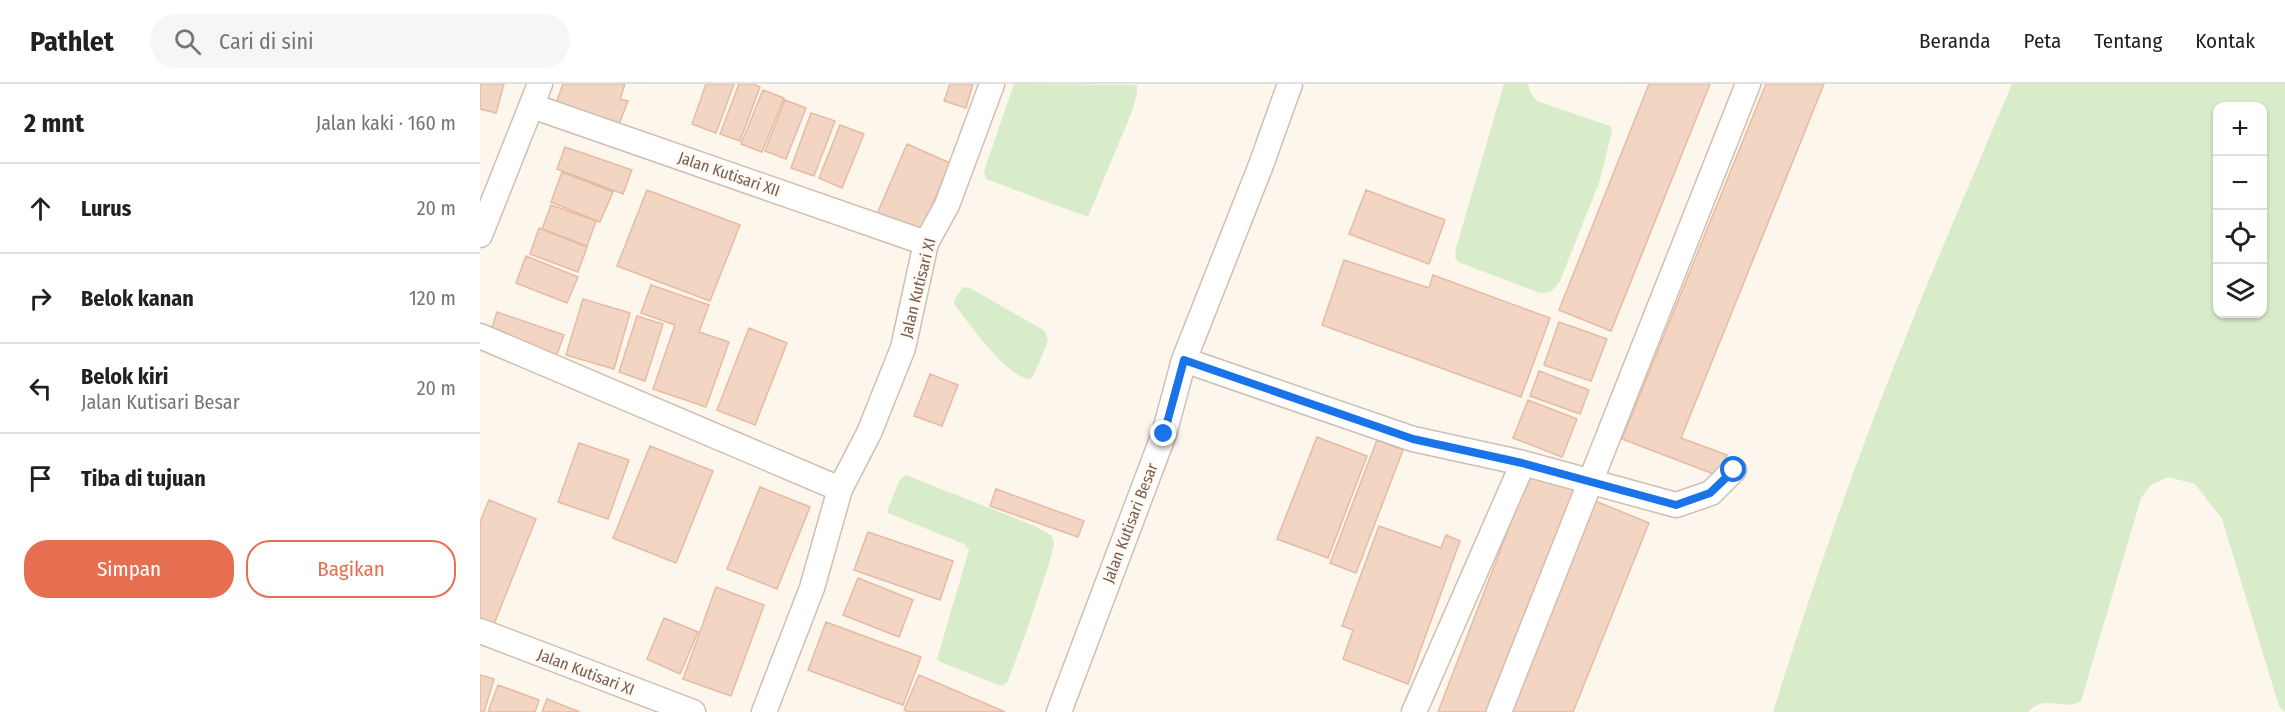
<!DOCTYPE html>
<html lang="id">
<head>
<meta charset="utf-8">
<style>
	:root { --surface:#fff; --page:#f6f6f6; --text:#202124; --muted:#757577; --line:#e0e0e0; --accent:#e76f51 }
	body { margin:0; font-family:"Fira Sans Condensed",sans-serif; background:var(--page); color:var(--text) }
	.controls { position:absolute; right:18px; top:18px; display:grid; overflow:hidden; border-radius:12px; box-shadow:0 2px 4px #0004 }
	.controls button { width:54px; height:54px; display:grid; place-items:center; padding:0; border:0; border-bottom:2px solid var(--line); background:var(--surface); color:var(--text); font:30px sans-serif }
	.stop { position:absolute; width:18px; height:18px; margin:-14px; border:4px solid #1a73e8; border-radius:50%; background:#fff }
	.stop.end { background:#1a73e8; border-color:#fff; box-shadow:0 2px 6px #0008 }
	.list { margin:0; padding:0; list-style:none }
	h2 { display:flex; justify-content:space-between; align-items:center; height:78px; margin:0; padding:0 24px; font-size:26px }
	h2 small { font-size:20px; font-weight:400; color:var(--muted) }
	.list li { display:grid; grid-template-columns:39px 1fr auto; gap:18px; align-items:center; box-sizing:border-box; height:90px; padding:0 24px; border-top:2px solid var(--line) }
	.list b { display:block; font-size:22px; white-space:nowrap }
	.list p { margin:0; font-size:20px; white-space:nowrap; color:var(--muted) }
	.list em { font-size:20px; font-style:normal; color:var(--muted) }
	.actions { display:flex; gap:12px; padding:18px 24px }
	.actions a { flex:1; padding:14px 0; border:2px solid var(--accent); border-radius:24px; text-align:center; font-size:21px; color:var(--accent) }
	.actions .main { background:var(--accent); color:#fff }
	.icon { flex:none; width:33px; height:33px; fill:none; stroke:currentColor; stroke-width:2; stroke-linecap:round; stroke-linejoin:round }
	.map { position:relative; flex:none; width:1805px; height:628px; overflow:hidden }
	header { display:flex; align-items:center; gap:36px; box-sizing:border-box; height:84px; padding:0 30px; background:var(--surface); border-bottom:2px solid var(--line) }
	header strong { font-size:28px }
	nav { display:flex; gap:33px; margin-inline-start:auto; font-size:21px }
	.search { width:420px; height:54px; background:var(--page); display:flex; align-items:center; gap:15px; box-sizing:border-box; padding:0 21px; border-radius:33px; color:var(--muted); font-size:22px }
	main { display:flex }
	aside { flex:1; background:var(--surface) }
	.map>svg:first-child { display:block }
	.green { fill:#d8ecc9; fill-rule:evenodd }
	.building { fill:#f3d5c3; stroke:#e6bba3; stroke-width:1.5 }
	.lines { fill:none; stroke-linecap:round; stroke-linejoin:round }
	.street-casing { stroke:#d1beb0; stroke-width:27 }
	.street { stroke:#fff; stroke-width:24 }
	.route { stroke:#1a73e8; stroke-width:8 }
	.labels { text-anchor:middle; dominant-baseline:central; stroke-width:6; stroke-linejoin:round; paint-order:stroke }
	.street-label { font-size:16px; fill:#7a5c4d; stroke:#fffaf3 }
</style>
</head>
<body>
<header>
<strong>Pathlet</strong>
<div class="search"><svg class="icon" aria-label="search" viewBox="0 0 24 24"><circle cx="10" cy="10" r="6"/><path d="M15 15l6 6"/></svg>Cari di sini</div>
<nav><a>Beranda</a><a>Peta</a><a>Tentang</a><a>Kontak</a></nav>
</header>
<main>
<aside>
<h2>2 mnt<small>Jalan kaki · 160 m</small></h2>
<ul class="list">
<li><svg class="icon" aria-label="ahead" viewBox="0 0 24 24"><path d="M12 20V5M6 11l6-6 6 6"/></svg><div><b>Lurus</b></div><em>20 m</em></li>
<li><svg class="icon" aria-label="right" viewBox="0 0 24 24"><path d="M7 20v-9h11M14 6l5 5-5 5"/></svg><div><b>Belok kanan</b></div><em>120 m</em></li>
<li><svg class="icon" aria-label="left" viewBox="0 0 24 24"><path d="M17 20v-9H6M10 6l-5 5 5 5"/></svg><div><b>Belok kiri</b><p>Jalan Kutisari Besar</p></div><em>20 m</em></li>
<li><svg class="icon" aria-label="arrive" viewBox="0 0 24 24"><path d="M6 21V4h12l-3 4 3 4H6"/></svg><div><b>Tiba di tujuan</b></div></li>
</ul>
<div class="actions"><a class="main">Simpan</a><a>Bagikan</a></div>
</aside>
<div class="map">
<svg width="1805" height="628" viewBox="0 0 1805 628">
	<rect width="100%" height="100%" fill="#fdf6ec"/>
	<path class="green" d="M534 0 657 1V11L651 30 608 133 506 95 504 87Z
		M1024 0H1048L1050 8 1057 17 1130 42 1132 47 1120 96 1080 197C1075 205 1070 209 1060 209L978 178 975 173 976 164Z
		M1532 0H1805V628L1799 622 1742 435 1715 400 1688 393 1671 401 1661 414 1601 617C1583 628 1565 609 1548 628H1293C1330 509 1370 392 1416 277 1453 184 1493 92 1532 0ZM1738 22H1782V230H1738Z
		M483 203 490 204 565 247 568 257 553 293 548 295C524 290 489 239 474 220L475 215Z
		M426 391 555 442 572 452 574 460 569 480 550 537 528 597 524 601H519L460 578 457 575 489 466 484 460 408 429V425L419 397Z"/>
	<path class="building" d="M0 0H24L16 29 0 25Z
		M83 0H145L140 15 148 17 137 45 75 22Z
		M226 0H254L236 49 212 40Z
		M259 0H273L280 3 260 57 240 50Z
		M470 0H493L486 24 464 17Z
		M1169 0H1230L1131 247 1079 226Z
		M1286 0H1344L1201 354 1247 371 1239 392 1142 355Z
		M283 6 304 14 282 68 261 60Z
		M305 16 326 24 306 75 285 67Z
		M331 29 355 37 334 92 311 84Z
		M360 41 384 50 362 104 339 94Z
		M427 60 470 79 441 148 397 130Z
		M85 63 152 86 143 110 77 85Z
		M82 88 133 108 120 138 71 118Z
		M167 106 260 141 230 217 137 182Z
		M886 106 965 136 949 180 869 150Z
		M71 121 116 137 107 162 62 145Z
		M59 144 107 163 98 188 50 170Z
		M46 172 98 193 87 219 36 199Z
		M864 176 949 204 953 191 1070 234 1041 313 842 241Z
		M171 201 229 221 219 248 249 258 226 323 173 305 195 241 161 229Z
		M103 215 150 229 134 285 86 271Z
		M17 228 84 251 76 273 10 250Z
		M157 232 183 240 165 297 139 288Z
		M1079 238 1127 255 1111 297 1064 281Z
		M269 244 307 259 275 341 237 326Z
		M1059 287 1109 306 1100 330 1050 312Z
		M450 290 478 301 462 342 434 332Z
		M1048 316 1097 335 1082 373 1033 354Z
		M837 353 887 372 848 474 797 455Z
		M897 356 923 366 876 489 850 479Z
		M99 359 149 376 128 435 78 418Z
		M170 362 233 387 196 479 133 454Z
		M1050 389 1099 408 1013 628H958Z
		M280 403 330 423 297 505 247 485Z
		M516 405 604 437 598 453 510 422Z
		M9 416 56 435 12 545 0 540V438Z
		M1113 416 1169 439 1093 628H1027Z
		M899 442 961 464 966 451 980 457 928 600 863 575 873 546 862 542Z
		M388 448 473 477 460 516 374 486Z
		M378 494 433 516 419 553 363 531Z
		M236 503 284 521 251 612 203 595Z
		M184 534 218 548 200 590 167 575Z
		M346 538 441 573 423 621 328 586Z
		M0 591 14 595 4 628H0Z
		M439 591 525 628H428L424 626Z
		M18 601 59 616 55 628H8Z
		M67 615 100 628H62Z"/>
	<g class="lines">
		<g class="street-casing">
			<path id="street" d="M52 22 446 159
				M0 151 60 0
				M0 252 360 405
				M704 276 933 355 1043 379
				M0 547 213 628
				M284 628 332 504 360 405 389 349 423 264 446 159 467 121 512 0
				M579 628 684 350 704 276 781 81 810 0
				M934 628 1043 379 1196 421 1231 409 1254 386
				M1019 628 1268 0"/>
		</g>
		<use href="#street" class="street"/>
	</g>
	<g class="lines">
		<path class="route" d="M684 350 704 276 933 355 1042 379 1196 421 1230 409 1254 386"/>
	</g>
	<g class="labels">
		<g class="street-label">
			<text transform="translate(249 90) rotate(19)">Jalan Kutisari XII</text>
			<text transform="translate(438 204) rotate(-76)">Jalan Kutisari XI</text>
			<text transform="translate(650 439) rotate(-69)">Jalan Kutisari Besar</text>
			<text transform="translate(106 588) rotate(21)">Jalan Kutisari XI</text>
		</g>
	</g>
</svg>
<div class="controls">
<button>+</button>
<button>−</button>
<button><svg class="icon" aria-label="locate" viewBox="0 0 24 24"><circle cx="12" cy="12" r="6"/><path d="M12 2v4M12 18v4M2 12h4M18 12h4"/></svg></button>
<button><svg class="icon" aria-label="layers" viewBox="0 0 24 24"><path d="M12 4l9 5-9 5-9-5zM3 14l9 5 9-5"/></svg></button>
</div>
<div class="stop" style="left:1254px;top:386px"></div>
<div class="stop end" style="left:684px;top:350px"></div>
</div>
</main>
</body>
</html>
